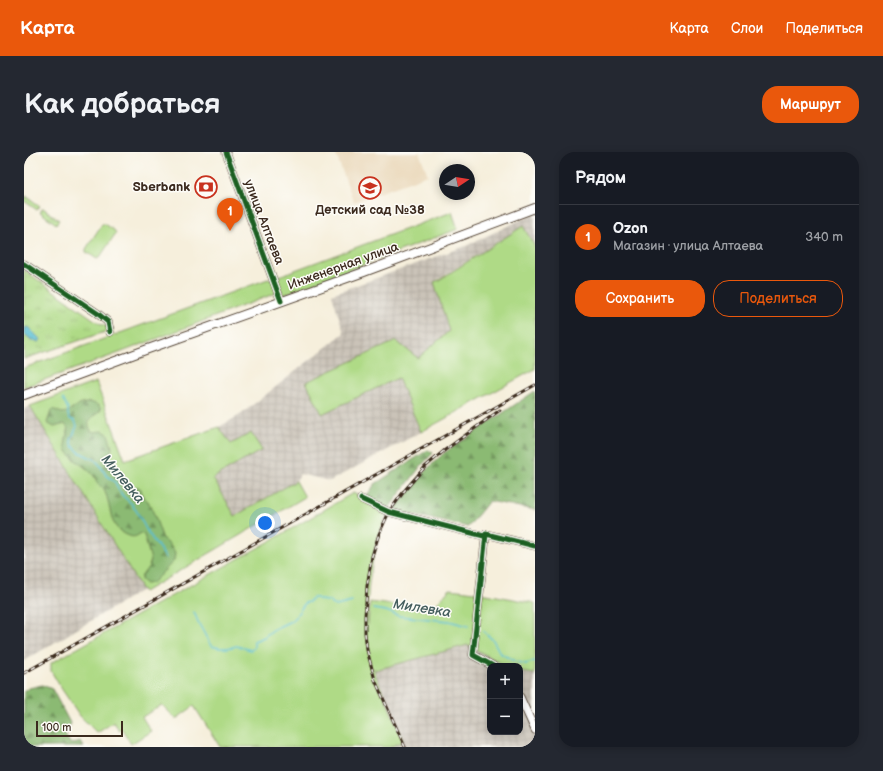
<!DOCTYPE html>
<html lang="ru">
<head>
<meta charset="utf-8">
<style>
	:root { --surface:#171b24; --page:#242831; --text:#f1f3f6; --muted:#9ea1a6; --line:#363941; --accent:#ea580c }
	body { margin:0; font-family:"Balsamiq Sans",sans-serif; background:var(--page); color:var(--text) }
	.controls { position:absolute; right:12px; bottom:12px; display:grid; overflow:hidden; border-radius:8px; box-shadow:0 2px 10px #0003 }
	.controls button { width:36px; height:36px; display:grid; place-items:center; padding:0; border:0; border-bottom:1px solid var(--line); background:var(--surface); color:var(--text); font:20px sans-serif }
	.compass { position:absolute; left:415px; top:12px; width:36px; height:36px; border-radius:50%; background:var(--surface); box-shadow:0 2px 10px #0003; rotate:78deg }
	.scale { position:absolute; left:12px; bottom:10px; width:87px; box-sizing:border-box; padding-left:4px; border:2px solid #3b2a1e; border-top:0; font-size:11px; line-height:14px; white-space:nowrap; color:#3b2a1e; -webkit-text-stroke:3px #fdfcf7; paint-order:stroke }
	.you { position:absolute; left:241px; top:371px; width:14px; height:14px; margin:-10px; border:3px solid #fff; border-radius:50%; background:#1a73e8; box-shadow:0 0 0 6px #1a73e833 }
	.badge { display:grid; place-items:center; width:26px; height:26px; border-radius:50%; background:var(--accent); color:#fff; font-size:13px; font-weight:700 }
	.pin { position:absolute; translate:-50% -33px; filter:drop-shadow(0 1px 2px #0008) }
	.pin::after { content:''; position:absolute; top:21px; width:14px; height:12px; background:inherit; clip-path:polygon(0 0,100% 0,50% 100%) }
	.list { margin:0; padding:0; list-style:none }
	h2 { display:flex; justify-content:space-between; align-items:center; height:52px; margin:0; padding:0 16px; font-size:17px }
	h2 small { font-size:13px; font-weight:400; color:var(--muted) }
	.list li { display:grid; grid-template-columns:26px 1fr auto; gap:12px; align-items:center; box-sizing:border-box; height:64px; padding:0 16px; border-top:1px solid var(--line) }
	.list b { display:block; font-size:15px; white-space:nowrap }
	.list p { margin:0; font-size:13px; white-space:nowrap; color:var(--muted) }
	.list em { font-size:13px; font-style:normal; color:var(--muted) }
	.actions { display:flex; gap:8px; padding:12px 16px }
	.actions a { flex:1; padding:9px 0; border:1px solid var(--accent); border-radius:16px; text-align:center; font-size:14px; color:var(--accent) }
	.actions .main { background:var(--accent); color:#fff }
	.map { position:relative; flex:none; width:511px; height:595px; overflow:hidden; border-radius:16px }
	header { display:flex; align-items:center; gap:24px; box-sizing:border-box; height:56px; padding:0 20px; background:var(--accent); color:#fff }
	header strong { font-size:19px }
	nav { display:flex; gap:22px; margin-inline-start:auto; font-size:14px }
	.intro { display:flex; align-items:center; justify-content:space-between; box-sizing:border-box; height:96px; padding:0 24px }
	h1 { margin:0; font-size:28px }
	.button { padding:10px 18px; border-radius:16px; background:var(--accent); color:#fff; font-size:14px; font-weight:700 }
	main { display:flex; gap:24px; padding:0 24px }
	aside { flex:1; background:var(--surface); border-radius:16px; box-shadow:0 2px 10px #0003 }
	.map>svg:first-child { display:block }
	.built { fill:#ead8ba }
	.industrial { fill:url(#industrial-grid) }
	.green { fill:#afda86; stroke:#758252 }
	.forest { fill:url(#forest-firs); stroke:#637248 }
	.park { fill:url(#park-tufts); stroke:#758252 }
	.water { fill:url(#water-ripples); stroke:#497479 }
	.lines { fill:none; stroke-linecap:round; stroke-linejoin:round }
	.stream { stroke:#57bfd4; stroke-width:1.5 }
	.minor-casing { stroke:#57483a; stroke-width:9 }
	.major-casing { stroke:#57483a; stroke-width:10 }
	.minor { stroke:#fff; stroke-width:7 }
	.major { stroke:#fff; stroke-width:8 }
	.rail-casing { stroke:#3b2a1e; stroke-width:3 }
	.rail { stroke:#fdfcf7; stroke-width:1.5; stroke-dasharray:4.5; stroke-linecap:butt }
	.cycleway-casing { stroke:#fdfcf7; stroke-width:8 }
	.cycleway { stroke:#1b5e20; stroke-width:5 }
	.labels { text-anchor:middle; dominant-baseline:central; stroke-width:3; stroke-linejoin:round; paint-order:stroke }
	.poi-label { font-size:13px; font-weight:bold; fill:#3b2a1e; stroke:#fdfcf7; text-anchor:end }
	.street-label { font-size:13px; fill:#3b2a1e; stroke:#fdfcf7 }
	.water-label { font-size:14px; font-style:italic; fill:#455e5e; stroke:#fdfcf7 }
</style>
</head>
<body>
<header>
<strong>Карта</strong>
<nav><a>Карта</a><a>Слои</a><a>Поделиться</a></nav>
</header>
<div class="intro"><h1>Как добраться</h1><a class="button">Маршрут</a></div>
<main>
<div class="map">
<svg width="511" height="595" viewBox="0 0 511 595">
	<defs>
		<pattern id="industrial-grid" width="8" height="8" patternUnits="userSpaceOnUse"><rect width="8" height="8" fill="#cac3b8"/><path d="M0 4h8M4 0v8" fill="none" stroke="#aea89e"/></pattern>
		<pattern id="forest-firs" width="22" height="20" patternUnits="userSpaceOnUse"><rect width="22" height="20" fill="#8bba73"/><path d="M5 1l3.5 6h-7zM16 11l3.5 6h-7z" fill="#73975e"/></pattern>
		<pattern id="park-tufts" width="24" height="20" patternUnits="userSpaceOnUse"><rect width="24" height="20" fill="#afda86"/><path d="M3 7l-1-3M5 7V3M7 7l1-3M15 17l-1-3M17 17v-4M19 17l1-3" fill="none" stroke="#97bb73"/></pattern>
		<pattern id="water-ripples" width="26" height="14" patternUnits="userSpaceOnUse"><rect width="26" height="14" fill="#57bfd4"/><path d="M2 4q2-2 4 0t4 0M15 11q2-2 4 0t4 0" fill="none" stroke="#499bab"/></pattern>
	</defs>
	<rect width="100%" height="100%" fill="#fdfcf7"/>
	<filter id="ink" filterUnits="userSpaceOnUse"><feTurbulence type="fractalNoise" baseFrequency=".025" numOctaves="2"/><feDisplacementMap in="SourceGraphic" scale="8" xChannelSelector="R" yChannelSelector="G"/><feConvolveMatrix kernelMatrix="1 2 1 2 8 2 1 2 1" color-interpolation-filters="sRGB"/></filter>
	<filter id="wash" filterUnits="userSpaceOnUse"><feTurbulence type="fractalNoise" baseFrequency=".012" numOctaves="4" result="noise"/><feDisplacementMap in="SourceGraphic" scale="16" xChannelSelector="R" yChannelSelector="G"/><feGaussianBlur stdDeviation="0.9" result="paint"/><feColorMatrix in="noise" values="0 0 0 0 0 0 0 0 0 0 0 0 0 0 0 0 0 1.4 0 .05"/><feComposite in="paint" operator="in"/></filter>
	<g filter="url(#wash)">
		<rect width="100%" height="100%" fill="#f6efdc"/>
		<path class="built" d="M311 0H395L404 23 330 50Z"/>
		<path class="industrial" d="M511 62V95L499 74 410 130 425 179 394 207 298 262 374 226 397 280 306 329 276 322 272 329 211 364 189 326 238 297 207 292 195 275 216 263 320 181 308 142 442 94 496 68Z
			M6 254 118 438 0 509V257Z
			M444 493 482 514H466V580H496V520L511 522V595H366L379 589 351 521V518Z"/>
		<path class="green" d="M428 60 434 77 259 143 252 125Z
			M78 72H81L90 78 92 81 76 105 73 107 62 100V97Z
			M499 74 511 95V217L397 280 374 226 298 262 282 230 372 189 394 206 425 179 410 130 415 128Z
			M244 127 250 129 253 139 250 142 95 201 0 235V216Z
			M72 230 101 308 195 275 207 292 227 281 238 298 189 326 211 364 272 329 281 345 120 440 118 438 6 254Z
			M329 341 364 358 352 390 345 430 343 457 344 473 346 450 407 458 426 437 451 440 511 451V522L496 520V514H482L444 493 351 518 350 516 351 521 379 589 366 595H196L170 554 152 567 138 553 118 565 127 579 107 592 98 577 95 579 90 570 73 581 56 564 37 536 27 519V511L248 388Z"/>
		<path class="forest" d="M511 239V358L465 349 444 375 372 359 370 358 402 318 420 301Z
			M66 250C71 252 76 253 77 258 70 266 59 267 68 280L79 279 84 282 88 296 86 304 87 309 97 319 103 332 106 334 114 335 117 337 119 345 124 349 130 362 139 387 145 392 151 401 150 409 128 431 122 432 117 428V425L125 414 127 408 120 383 117 381C112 385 109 386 103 383 84 376 88 355 81 340 80 337 76 334 73 331 70 316 50 312 43 299 37 287 49 281 41 272L30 275 23 271 27 259 29 257C41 264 42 260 53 254 57 252 62 251 66 250Z
			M404 298 409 301 397 314 365 356 341 346 351 332Z
			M18 533 28 537 46 571 41 584 47 592 56 589 60 595H0V539L5 536Z"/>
		<path class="park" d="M2 44 16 54 13 58 0 49Z
			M19 56 35 68 32 72 16 60Z
			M0 118 75 171 90 177 0 207Z"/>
		<path class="water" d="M4 175 17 188 15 190 7 189 0 182V176Z"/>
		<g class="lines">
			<path class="stream" d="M39 247 44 257V263L46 267 51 269 53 274 47 288 49 294 55 300 71 308 76 313 82 323 91 330 94 337 99 344 108 352 110 356 112 358 123 379 142 406
				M349 457 362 459 375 464 425 469 444 474
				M170 460 175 472 187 494 196 496H203L213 494 227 498 230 496V489L240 485 250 477 267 469 272 464 281 451 285 450 288 446H293C297 450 300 448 306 449L307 452 312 454 328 450
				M459 479 469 488 476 501 490 509 502 512 511 509"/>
		</g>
	</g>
	<g filter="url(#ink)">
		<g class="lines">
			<g class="minor-casing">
				<path id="minor" d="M202 0 257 149
					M0 112 73 161 84 170 86 180
					M337 347 365 360 460 384 462 382 511 394
					M462 382 449 503 469 514
					M496 545 511 578"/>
			</g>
			<g class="major-casing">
				<path id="major" d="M0 243 124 197 340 120 511 56"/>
			</g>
			<use href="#minor" class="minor"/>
			<use href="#major" class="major"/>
			<g class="rail-casing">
				<path id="rail" d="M0 521 511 233
					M381 595 351 528 343 498 341 481V464L343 434 348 404 355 382 365 360 381 338 401 315 421 298 476 258"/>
			</g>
			<use href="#rail" class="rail"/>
			<g class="cycleway-casing">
				<path id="cycleway" d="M202 0 257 149
					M0 112 73 161 84 170 86 180
					M337 347 365 360 460 384 462 382 511 394
					M462 382 449 503 469 514"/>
			</g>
			<use href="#cycleway" class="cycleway"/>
		</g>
	</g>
	<defs>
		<g id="bank-ring" transform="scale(1.15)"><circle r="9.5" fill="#fdfcf7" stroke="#c8321e" stroke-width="1.5"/><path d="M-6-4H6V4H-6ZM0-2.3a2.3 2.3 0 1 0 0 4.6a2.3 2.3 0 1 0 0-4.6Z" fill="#c8321e"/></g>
		<g id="school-ring" transform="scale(1.15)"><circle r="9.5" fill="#fdfcf7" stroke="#c8321e" stroke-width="1.5"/><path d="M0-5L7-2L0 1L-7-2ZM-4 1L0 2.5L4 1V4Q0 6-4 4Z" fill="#c8321e"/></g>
	</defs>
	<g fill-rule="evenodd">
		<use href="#bank-ring" x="182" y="35"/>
		<use href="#school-ring" x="346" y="36"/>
	</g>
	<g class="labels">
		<g class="poi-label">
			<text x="166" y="35">Sberbank</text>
			<text x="346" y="58" text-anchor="middle">Детский сад №38</text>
		</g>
		<g class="street-label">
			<text transform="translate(240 70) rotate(69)">улица Алтаева</text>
			<text transform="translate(319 114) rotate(-20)">Инженерная улица</text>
		</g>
		<g class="water-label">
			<text transform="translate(99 327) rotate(50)">Милевка</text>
			<text transform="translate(398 456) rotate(9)">Милевка</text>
		</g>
	</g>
</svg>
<div class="controls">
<button>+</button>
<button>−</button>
</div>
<svg class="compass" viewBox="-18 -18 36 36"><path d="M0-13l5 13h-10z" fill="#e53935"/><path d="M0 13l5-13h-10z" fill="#9ea1a6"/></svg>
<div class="scale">100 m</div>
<div class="you"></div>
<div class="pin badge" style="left:206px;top:79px">1</div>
</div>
<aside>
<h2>Рядом<small></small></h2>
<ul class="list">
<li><span class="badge">1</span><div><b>Ozon</b><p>Магазин · улица Алтаева</p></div><em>340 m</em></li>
</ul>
<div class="actions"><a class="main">Сохранить</a><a>Поделиться</a></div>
</aside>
</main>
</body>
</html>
